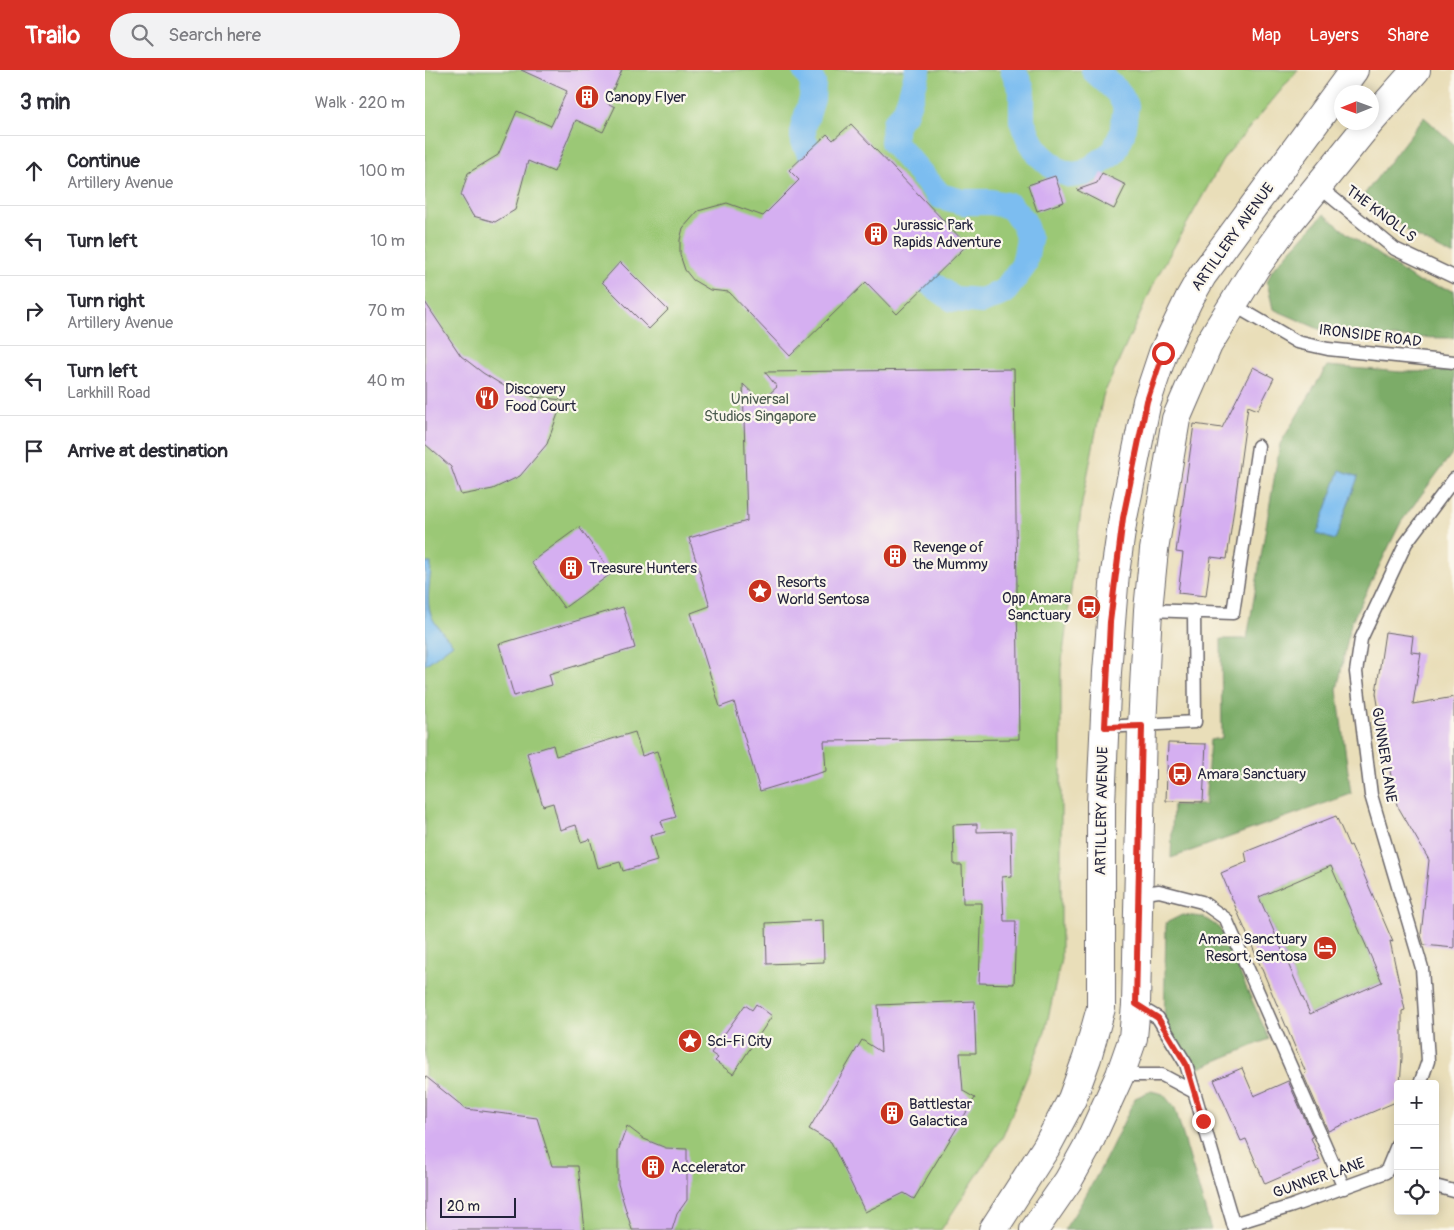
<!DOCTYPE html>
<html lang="en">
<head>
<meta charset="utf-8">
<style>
	:root { --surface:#fff; --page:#f2f2f3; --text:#2b2b33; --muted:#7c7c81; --line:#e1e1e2; --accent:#d93025 }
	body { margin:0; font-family:Pangolin,sans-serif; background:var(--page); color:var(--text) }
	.controls { position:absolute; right:15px; bottom:15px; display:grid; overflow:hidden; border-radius:5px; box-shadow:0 2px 12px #0003 }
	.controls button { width:45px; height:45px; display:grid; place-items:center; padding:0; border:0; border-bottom:1px solid var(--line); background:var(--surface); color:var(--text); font:25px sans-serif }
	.compass { position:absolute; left:909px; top:15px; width:45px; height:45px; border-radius:50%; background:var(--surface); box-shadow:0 2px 12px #0003; rotate:269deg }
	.scale { position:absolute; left:15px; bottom:12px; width:76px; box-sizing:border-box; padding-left:5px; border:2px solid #22223b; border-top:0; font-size:14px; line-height:18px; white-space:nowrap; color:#22223b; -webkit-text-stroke:4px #fbf7ec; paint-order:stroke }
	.stop { position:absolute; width:15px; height:15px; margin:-11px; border:4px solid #d93025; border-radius:50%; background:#fff }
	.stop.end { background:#d93025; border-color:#fff; box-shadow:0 1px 5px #0008 }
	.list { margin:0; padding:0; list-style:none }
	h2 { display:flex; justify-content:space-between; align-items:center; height:65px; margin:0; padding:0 20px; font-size:21px }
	h2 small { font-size:16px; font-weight:400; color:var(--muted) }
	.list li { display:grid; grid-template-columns:32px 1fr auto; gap:15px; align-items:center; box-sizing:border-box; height:70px; padding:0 20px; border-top:1px solid var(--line) }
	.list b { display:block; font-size:19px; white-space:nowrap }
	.list p { margin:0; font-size:16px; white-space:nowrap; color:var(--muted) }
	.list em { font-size:16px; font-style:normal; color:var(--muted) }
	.icon { flex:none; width:28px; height:28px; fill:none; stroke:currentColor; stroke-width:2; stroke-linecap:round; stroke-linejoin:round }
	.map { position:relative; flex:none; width:1029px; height:1160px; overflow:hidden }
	header { display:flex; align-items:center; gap:30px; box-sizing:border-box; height:70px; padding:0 25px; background:var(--accent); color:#fff }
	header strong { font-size:24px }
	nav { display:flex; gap:28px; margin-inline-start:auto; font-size:18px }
	.search { width:350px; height:45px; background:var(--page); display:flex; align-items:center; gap:12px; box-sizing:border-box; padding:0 18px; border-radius:28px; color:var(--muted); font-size:19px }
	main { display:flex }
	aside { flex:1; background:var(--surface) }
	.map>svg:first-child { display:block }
	.green { fill:#9bc876; stroke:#5e7558 }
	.forest { fill:#7cac67; stroke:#4f6751 }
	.water { fill:#7bbdf0; stroke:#4e7096 }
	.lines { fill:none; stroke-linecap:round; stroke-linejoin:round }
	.canal { stroke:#7bbdf0; stroke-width:26 }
	.building { fill:#d5aff1; fill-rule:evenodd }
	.lane-casing { stroke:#686467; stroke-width:15 }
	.secondary-casing { stroke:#686467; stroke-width:30 }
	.lane { stroke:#fff; stroke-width:12 }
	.secondary { stroke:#fff; stroke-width:28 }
	.route { stroke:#d93025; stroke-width:6 }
	.labels { text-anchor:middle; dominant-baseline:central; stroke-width:4.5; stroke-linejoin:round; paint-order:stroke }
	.poi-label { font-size:15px; fill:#22223b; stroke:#fbf7ec; text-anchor:start }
	.street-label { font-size:15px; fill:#22223b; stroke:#fbf7ec }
	.park-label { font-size:15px; fill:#4c5c50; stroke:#fbf7ec }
</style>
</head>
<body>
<header>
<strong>Trailo</strong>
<div class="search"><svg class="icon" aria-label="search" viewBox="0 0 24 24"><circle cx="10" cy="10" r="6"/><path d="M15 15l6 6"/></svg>Search here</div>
<nav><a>Map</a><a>Layers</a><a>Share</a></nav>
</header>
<main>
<aside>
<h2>3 min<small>Walk · 220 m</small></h2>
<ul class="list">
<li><svg class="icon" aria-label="ahead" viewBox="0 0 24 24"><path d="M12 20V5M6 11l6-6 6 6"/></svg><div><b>Continue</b><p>Artillery Avenue</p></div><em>100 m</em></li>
<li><svg class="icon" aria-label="left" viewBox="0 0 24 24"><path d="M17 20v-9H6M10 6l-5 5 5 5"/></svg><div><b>Turn left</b></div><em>10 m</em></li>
<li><svg class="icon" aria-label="right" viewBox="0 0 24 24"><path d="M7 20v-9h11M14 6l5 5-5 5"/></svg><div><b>Turn right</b><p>Artillery Avenue</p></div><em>70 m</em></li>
<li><svg class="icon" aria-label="left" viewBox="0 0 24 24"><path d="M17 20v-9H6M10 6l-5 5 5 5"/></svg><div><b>Turn left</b><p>Larkhill Road</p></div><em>40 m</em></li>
<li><svg class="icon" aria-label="arrive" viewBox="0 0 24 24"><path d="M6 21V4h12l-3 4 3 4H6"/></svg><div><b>Arrive at destination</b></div></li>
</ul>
</aside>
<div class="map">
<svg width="1029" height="1160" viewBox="0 0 1029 1160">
	<rect width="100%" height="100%" fill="#fbf7ec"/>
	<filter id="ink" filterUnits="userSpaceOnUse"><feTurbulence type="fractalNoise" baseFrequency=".02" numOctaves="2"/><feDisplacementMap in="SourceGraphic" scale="10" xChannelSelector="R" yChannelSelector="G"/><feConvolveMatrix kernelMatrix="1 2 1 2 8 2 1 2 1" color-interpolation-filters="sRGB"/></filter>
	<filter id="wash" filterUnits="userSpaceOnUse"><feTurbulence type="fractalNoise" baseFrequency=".0096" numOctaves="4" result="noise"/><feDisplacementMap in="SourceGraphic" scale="20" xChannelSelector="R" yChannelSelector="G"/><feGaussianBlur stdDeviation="1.12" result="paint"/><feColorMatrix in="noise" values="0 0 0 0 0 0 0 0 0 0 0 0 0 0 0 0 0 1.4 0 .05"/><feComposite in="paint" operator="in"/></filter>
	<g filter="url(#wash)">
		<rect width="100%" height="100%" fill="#e9deb9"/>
		<path class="green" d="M0 0H873L799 88 732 207 678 326 657 433 636 599V889L620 962 578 1066 516 1160H0Z
			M906 796 957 912 885 944 834 827Z"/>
		<path class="forest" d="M999 47 1029 74V186L988 165 938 126Z
			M899 144 923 164 993 212 1029 220V268L942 267 894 259 848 239 842 212 847 200Z
			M902 296 976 302 1029 301V381L976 452 926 553 912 620 926 724 746 788 748 735H780L785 670 797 668 796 569H822L855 374Z
			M757 845 778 847 795 858 844 969 772 999 739 961 741 853Z
			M726 1021 738 1024 750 1038 786 1160H639C667 1119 689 1073 710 1028Z"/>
		<path class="water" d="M915 400 933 407 910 470 892 464Z
			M0 493H6C6 510 0 530 6 545 9 554 22 567 28 574L0 595Z"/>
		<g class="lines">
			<path class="canal" d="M380 0 388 13 387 29 378 58V69L384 82
				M493 0 485 28 480 42 470 53 468 72 515 126 538 132H566L585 136 598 151 604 170 599 195 579 222 557 231 528 229 504 212
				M588 0 597 20V51L604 68 614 84 632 100 646 105 660 103 689 82 697 64 701 36 693 22 669 0"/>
		</g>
		<g id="blocks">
			<path class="building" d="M96 0H197L182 33 190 37 178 62 151 50 129 102 103 91 90 140 70 152 48 146 36 125 43 103 73 85 92 41 126 56 142 21Z
				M426 54 542 175 472 244 441 212 365 286 304 222 285 220 268 210 260 200 255 185V170L258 158 273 141 302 133 338 146 374 110 364 100 402 64 408 70Z
				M677 103 701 115 689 139 652 120 672 113Z
				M630 106 639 132 612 141 603 115Z
				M195 192 243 240 224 259 177 212Z
				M0 232 36 286 58 303 84 319 110 327 138 330 122 374 95 406 68 419 36 425 26 397 0 374Z
				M828 297 849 308 833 340 823 336 802 489 786 487 781 526 753 523 758 483 751 482 769 354 797 358Z
				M589 299 594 669 399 671 401 701 335 721 309 632 295 637 266 543 285 536 264 468 322 451 318 314 336 331 352 317 340 302Z
				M154 457 187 503 139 538 106 492Z
				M198 537 210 578 124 604 127 615 89 626 74 574Z
				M960 562 988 566 986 582 996 583 988 634 1029 627V878L999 875 996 865 1004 790 972 735 960 677 951 623Z
				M210 662 217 686 232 681 251 747 236 751 240 762 225 766 232 791 198 801 195 792 173 798 165 769 156 772 151 755 135 760 128 733 118 736 102 683 128 675 131 686Z
				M743 673 781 674 778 732 741 731Z
				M911 746 924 776 926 775 968 872 965 871 980 940 977 941V988L975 1014H973V1031L903 1061 878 1004 881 1003 796 803 822 792 820 782ZM906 796 957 912 885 944 834 827Z
				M552 754V762L586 761 587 806 577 807 579 851H591L589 914 554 913 557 833H538L537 795H529L528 755Z
				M398 850 399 892 342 894 341 853Z
				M549 931 551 983H535L538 1021 550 1028 489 1129 479 1123 440 1142 406 1072 384 1059 437 970 456 982 453 935Z
				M331 934 347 946 308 1004 290 991 293 988 286 983 320 935 327 940Z
				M817 998 829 1026 863 1011 888 1067 886 1068 895 1090 840 1114 821 1069 816 1071 789 1010Z
				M0 1006 41 1039 112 1048 127 1096H153L160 1160H0Z
				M202 1056 219 1069 241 1078 262 1079V1130L252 1144 247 1160H207L193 1114V1081Z"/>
		</g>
	</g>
	<g filter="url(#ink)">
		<use href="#blocks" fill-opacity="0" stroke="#686467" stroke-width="1"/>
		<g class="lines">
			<g class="lane-casing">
				<path id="lane" d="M893 116 970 179 1029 207
					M807 234 872 272 903 279 1029 292
					M723 540 808 543 833 376
					M680 657 770 652 769 541
					M713 824 734 821 777 832 801 849 919 1118
					M711 935 733 948 761 994 810 1160
					M695 1005H737L769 1022
					M995 1014 1003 991 997 898 946 725 931 602 936 569 981 473 1029 409
					M1010 1116 1029 1121
					M808 1154 867 1136 961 1102 973 1073"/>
			</g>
			<g class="secondary-casing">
				<path id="secondary" d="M946 51 991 0
					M568 1160 622 1076 647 1029 662 988 676 938V733L682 602 690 503 698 448 722 331 738 283 764 229 777 206 929 0
					M609 1160 643 1111 662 1077 695 1005 708 968 711 935 717 656 723 540 729 480 751 349 783 275 831 197 860 157 945 52"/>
			</g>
			<use href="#lane" class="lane"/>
			<use href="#secondary" class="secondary"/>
		</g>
	</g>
	<g class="lines" filter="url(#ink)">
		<path class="route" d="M738 283 722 331 698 448 685 552 680 657 717 656 711 934 733 948 761 994 778 1051"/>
	</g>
	<defs>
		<g id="building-disc" transform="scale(1.25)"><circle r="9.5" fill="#c8321e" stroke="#fbf7ec"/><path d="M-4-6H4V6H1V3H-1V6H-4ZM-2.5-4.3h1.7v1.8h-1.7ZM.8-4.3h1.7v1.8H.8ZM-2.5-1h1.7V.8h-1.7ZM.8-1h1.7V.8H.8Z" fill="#fff"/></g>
		<g id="restaurant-disc" transform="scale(1.25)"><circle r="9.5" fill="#c8321e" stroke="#fbf7ec"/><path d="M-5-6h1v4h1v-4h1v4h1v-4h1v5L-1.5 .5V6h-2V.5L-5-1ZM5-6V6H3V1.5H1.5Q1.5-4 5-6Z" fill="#fff"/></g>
		<g id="sight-disc" transform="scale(1.25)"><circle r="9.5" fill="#c8321e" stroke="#fbf7ec"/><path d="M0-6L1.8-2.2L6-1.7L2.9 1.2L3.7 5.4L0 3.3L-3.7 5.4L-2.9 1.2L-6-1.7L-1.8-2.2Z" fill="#fff"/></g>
		<g id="bus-disc" transform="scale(1.25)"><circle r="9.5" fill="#c8321e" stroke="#fbf7ec"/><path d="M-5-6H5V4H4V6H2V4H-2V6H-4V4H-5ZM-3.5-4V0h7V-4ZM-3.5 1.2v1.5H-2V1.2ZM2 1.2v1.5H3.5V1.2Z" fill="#fff"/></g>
		<g id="hotel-disc" transform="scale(1.25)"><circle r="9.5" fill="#c8321e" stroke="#fbf7ec"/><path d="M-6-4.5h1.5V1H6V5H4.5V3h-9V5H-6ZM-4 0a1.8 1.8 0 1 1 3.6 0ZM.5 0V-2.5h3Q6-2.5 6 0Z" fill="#fff"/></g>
	</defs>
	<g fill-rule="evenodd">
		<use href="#building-disc" x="162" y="27"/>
		<use href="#building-disc" x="451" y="164"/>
		<use href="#restaurant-disc" x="62" y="328"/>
		<use href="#building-disc" x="470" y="486"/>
		<use href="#building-disc" x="146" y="498"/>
		<use href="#sight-disc" x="335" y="521"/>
		<use href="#bus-disc" x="664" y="537"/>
		<use href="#bus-disc" x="755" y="704"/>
		<use href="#hotel-disc" x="900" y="878"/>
		<use href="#sight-disc" x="265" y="971"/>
		<use href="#building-disc" x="467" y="1043"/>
		<use href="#building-disc" x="228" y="1097"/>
	</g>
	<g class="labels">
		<g class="poi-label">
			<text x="180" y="27">Canopy Flyer</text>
			<text x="468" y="155">Jurassic Park<tspan x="468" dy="17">Rapids Adventure</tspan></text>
			<text x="80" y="319">Discovery<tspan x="80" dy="17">Food Court</tspan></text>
			<text x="488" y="477">Revenge of<tspan x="488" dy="17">the Mummy</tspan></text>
			<text x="164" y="498">Treasure Hunters</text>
			<text x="352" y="512">Resorts<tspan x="352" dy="17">World Sentosa</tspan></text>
			<text x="646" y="528" text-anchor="end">Opp Amara<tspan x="646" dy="17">Sanctuary</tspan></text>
			<text x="772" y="704">Amara Sanctuary</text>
			<text x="882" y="869" text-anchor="end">Amara Sanctuary<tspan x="882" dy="17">Resort, Sentosa</tspan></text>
			<text x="282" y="971">Sci-Fi City</text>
			<text x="484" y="1034">Battlestar<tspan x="484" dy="17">Galactica</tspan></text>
			<text x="246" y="1097">Accelerator</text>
		</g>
		<g class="street-label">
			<text transform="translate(956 144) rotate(37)">THE KNOLLS</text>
			<text transform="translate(808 167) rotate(-54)">ARTILLERY AVENUE</text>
			<text transform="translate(945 266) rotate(7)">IRONSIDE ROAD</text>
			<text transform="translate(959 685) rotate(81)">GUNNER LANE</text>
			<text transform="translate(677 741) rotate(-89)">ARTILLERY AVENUE</text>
			<text transform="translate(894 1108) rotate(-19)">GUNNER LANE</text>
		</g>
		<g class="park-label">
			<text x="335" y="329">Universal<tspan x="335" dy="17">Studios Singapore</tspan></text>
		</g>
	</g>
</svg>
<div class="controls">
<button>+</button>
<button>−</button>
<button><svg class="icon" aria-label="locate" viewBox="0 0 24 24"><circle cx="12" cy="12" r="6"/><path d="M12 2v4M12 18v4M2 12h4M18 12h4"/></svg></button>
</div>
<svg class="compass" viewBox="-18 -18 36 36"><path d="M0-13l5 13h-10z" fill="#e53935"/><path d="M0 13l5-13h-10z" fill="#7c7c81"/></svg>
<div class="scale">20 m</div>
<div class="stop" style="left:738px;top:283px"></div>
<div class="stop end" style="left:778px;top:1051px"></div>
</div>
</main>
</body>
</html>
